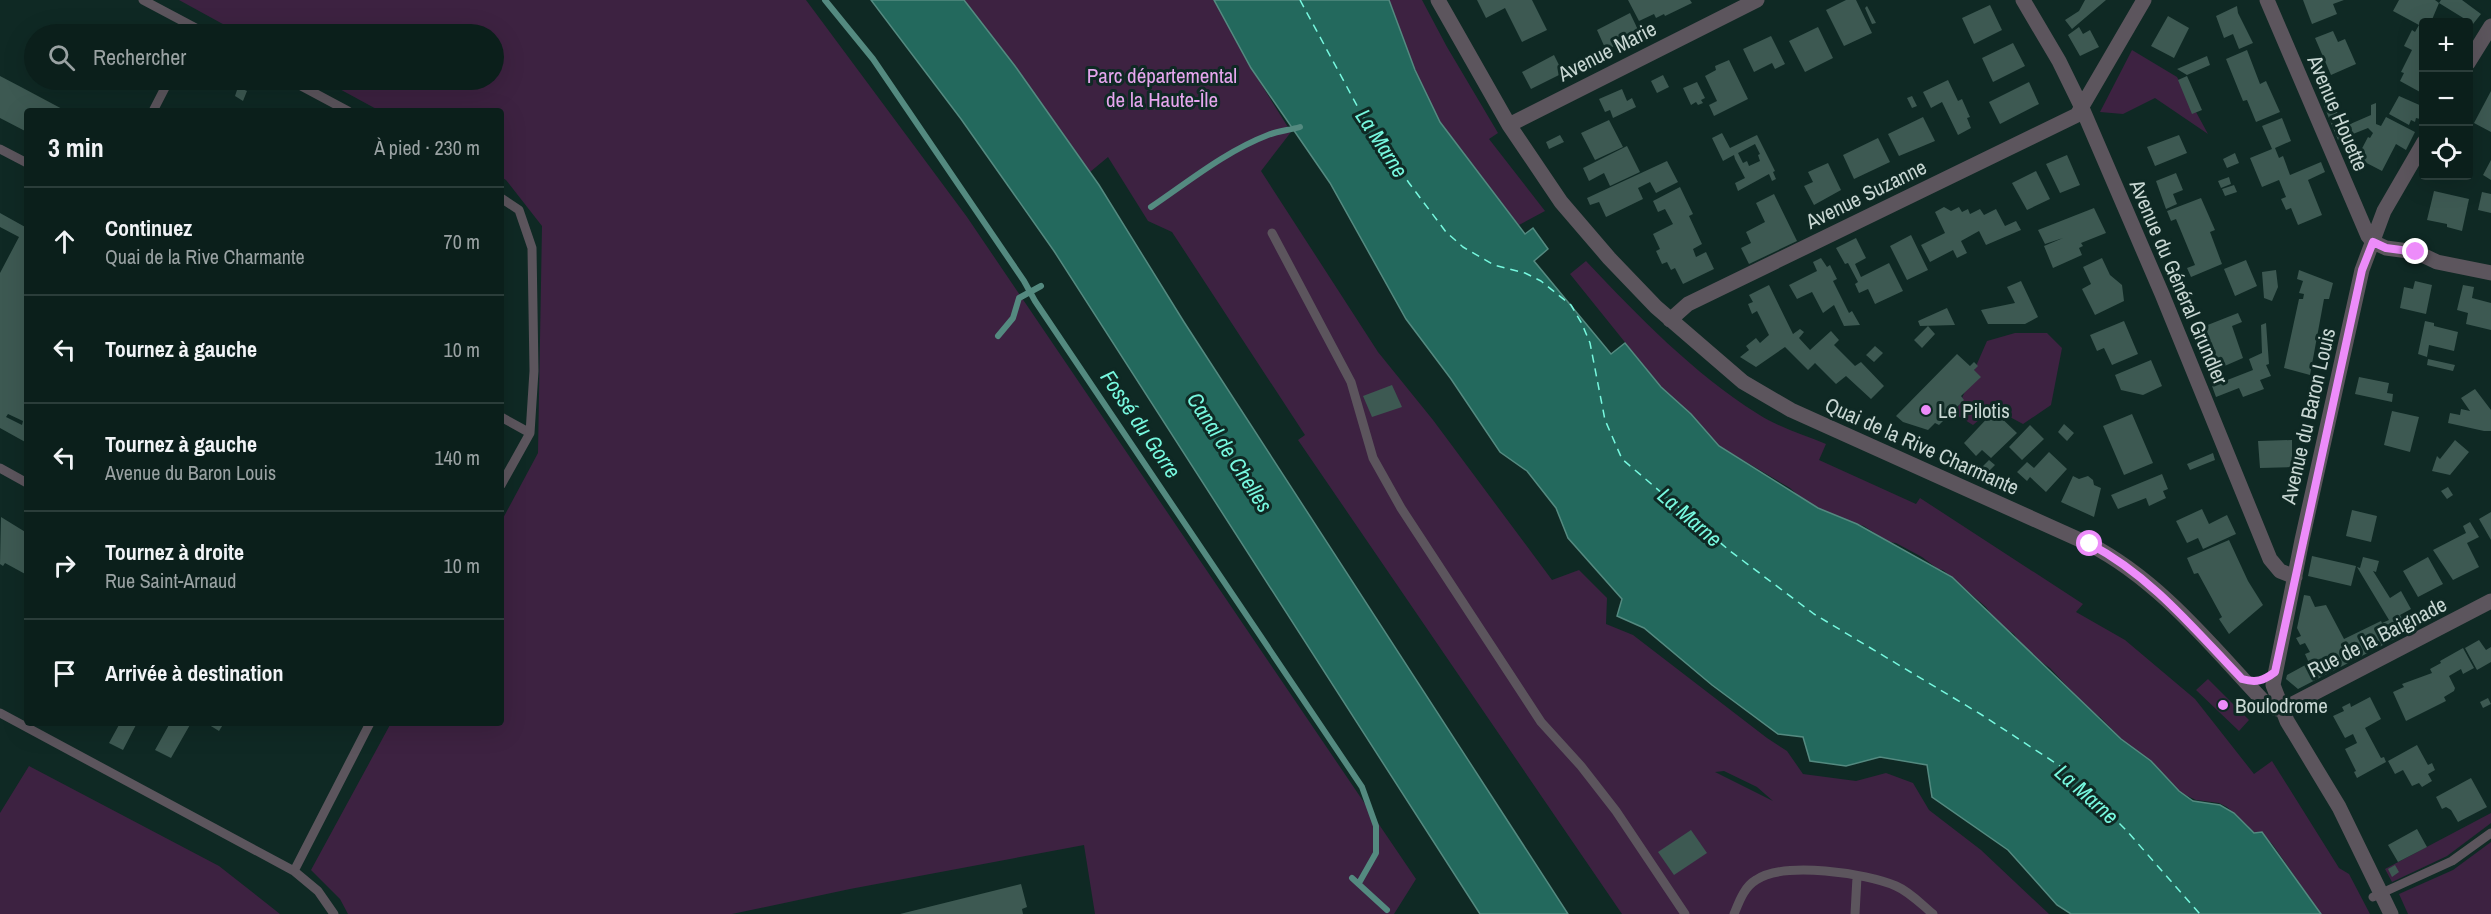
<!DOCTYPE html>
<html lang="fr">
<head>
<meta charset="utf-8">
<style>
	:root { --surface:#0b1f1b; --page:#192c28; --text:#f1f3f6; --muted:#9aa2a3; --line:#2b3d3a }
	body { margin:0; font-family:"Archivo Narrow",sans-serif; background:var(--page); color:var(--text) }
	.controls { position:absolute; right:18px; top:18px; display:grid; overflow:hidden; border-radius:6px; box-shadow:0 6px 24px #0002 }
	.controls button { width:54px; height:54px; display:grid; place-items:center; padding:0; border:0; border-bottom:2px solid var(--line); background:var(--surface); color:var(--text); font:30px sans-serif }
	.stop { position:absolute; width:18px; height:18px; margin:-14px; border:4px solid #ed8cfa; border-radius:50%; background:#fff }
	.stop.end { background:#ed8cfa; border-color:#fff; box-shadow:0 2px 6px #0008 }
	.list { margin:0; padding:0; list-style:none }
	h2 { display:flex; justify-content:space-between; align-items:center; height:78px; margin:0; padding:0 24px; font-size:26px }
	h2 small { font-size:20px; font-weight:400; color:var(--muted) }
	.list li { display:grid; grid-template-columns:39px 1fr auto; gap:18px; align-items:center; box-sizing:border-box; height:108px; padding:0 24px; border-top:2px solid var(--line) }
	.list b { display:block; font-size:22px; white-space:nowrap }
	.list p { margin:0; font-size:20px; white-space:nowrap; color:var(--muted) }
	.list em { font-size:20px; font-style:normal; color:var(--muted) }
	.icon { flex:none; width:33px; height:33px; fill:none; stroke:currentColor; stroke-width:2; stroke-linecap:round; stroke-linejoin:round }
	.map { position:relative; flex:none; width:2491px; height:914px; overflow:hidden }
	.search { position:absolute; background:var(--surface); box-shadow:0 6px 24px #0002; left:24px; top:24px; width:480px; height:66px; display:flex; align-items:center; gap:15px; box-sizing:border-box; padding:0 21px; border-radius:33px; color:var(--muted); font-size:22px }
	.panel { position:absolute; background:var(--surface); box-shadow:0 6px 24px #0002; left:24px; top:108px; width:480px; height:618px; border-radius:6px }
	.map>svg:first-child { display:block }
	.green { fill:#3d2241; fill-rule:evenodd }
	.water { fill:#23695d; stroke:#548a80; stroke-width:1.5 }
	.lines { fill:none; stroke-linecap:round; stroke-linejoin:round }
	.stream { stroke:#548a80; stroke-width:6 }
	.ferry { stroke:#77f8df; stroke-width:1.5; stroke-dasharray:8 6; stroke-linecap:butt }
	.building { fill:#3d5952; fill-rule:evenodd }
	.service { stroke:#5c555d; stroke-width:9 }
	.minor { stroke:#5c555d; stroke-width:15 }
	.route { stroke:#ed8cfa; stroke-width:8 }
	.poi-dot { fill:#ed8cfa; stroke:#0f2924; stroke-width:2 }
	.labels { text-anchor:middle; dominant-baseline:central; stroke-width:6; stroke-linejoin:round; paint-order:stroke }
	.street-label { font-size:21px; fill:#c8d7d3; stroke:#0f2924 }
	.park-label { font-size:21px; fill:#e6a6ee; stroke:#0f2924 }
	.poi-label { font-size:21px; fill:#c8d7d3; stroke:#0f2924; text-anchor:start }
	.water-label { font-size:22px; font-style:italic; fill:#77f8df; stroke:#0f2924 }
</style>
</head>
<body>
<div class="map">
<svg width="2491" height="914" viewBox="0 0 2491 914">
	<rect width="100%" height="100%" fill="#0f2924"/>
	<path class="green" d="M179 0H806L967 217 1416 879 1394 914H1095L1084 845 850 889 732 914H348L340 899 311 870 391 723H501V522L538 453 542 226 506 180 501 177V111H380L323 80H494V34H241Z
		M964 0H1214L1251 68 1291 132 1261 171 1378 352 1433 420 1552 580 1579 570 1607 598 1606 624 1633 635 1767 738 1787 751 1803 774 1856 781 1886 773 1913 783 1929 810 1981 850 2049 914H1622L1298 440 1305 435 1172 232 1148 221 1108 157 1090 172 1015 66ZM1724 771 1757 787 1773 801 1715 772Z
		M1389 0H1422L1447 47 1498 133 1489 139 1545 211 1519 225C1478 179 1440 131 1416 74 1406 50 1399 24 1389 0Z
		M2132 50 2177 77 2208 134 2155 98 2123 114 2100 112Z
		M1586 261C1639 317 1693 373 1758 414 1778 427 1804 435 1826 444L1819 460 1916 504 1920 498 2083 604 2076 612 2125 640 2195 699 2254 774 2272 761 2339 868 2349 874 2370 914H2321L2273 845 2262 833H2255L2227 807 2219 803 2196 800 2179 792 2158 768 2125 743 2100 717 2090 711 2050 668 2024 650 2014 634 1997 623 1986 607 1943 570 1938 569 1922 557 1896 543 1888 542 1864 526 1822 514 1818 507 1808 504 1790 488 1719 446 1691 414 1661 387 1570 274Z
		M2015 333H2047L2062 348 2051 405 2023 424 1993 408 1973 425 1955 414 1987 341Z
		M2208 679 2249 720 2239 731 2196 690Z
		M29 766 219 866 280 914H0V813Z
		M2491 813V823L2447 856 2392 882 2385 869Z
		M2491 842V914H2408L2399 894 2453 870Z"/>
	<path class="water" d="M871 0H964L1015 66 1099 185 1184 322 1568 914H1480L1054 251 961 119Z
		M1214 0H1389L1415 70 1440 122 1525 234 1533 228 1548 249 1534 261 1611 354 1625 343 1661 387 1691 414 1719 446 1818 508 1857 524 1952 577 2121 739 2151 761 2179 791 2193 801 2220 805 2234 813 2254 833 2262 832 2321 914H2071L2057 905 2008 850 1932 797 1927 765 1880 757 1846 766 1810 761 1803 737 1778 734 1712 685 1644 628 1617 616 1622 599 1568 538 1556 508 1527 471 1500 452 1451 379 1406 319 1330 183 1251 68Z"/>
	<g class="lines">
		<path class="stream" d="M825 0 873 59 1024 281 1035 301 1362 787 1376 826V853L1359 883
			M1151 207C1188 182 1226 151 1268 135 1278 131 1290 130 1300 127
			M998 336 1013 318 1019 298 1041 286
			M1352 878 1387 910"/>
		<path class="ferry" d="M1300 0 1361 113 1409 183 1446 232 1463 247 1494 265 1525 273 1541 281 1571 305 1582 324 1590 343 1605 420 1622 459 1730 551 1814 614 1982 715 2063 768 2126 830 2200 914"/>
	</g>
	<path class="building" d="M1477 0H1532L1547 30 1522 42 1505 8 1486 18Z
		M1628 0H1690L1692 3 1665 16 1664 14 1656 18 1654 14 1639 21Z
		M1846 0H1856L1872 33 1844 46 1826 10Z
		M2085 0H2106L2072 29 2065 20 2079 11Z
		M2303 0H2344L2333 4 2337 14 2312 24Z
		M2399 0H2435L2439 3 2431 22H2424V84L2420 92 2400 81 2404 73 2401 72 2412 50 2404 46 2412 30 2415 32 2419 25 2393 11Z
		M2441 0H2462L2481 14 2473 24 2439 3Z
		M1990 5 2002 30 1974 44 1962 18Z
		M1867 6 1876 23 1872 24 1865 8Z
		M2237 6 2238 13 2253 43 2239 49 2233 34 2224 38 2216 16Z
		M1630 13 1640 34 1606 50 1597 30Z
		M2168 16 2189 28 2174 58 2151 46Z
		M1818 27 1833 58 1805 72 1789 41Z
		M2079 27 2083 34 2090 30 2099 47 2080 56 2068 35Z
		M2333 31 2338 42 2345 39 2356 64 2331 75 2315 38Z
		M1771 36 1785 64 1775 69 1772 63 1754 72 1743 49Z
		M2013 43 2025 66 1993 82 1982 58Z
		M2247 50 2260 84 2266 81 2280 112 2256 122 2247 100 2243 101 2226 59Z
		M1554 55 1563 73 1531 89 1522 72Z
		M2207 56 2210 65 2187 75 2177 69Z
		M1729 60 1748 99 1714 116 1709 105 1717 101 1705 76 1716 70 1715 66Z
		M1663 75 1669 87 1657 93 1651 81Z
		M0 76 21 87 66 111H27V132L0 118Z
		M2187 76 2202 110 2192 114 2178 80Z
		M1948 80 1958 101 1962 99 1970 117 1967 118 1971 128 1958 135 1942 102 1931 108 1923 92Z
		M1697 82 1705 98 1701 100 1703 103 1698 105 1696 102 1691 105 1683 88Z
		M2029 82 2039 104 2000 124 1989 102Z
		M238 87 247 91 243 101 235 96Z
		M1622 89 1627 101 1632 98 1636 107 1613 118 1610 110 1605 112 1599 99Z
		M2491 91V132L2474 123Z
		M1912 96 1917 106 1912 108 1907 98Z
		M2399 96 2424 107 2420 119 2416 118 2415 122 2411 120 2409 125 2389 114Z
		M2333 102 2340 119 2345 117 2348 125 2371 115V105L2376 103V124L2381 126 2386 117 2415 132 2406 150 2396 144 2382 171 2357 158 2368 137 2370 138 2373 133 2368 128 2338 140 2324 106Z
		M1923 117 1935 141 1899 156 1888 134Z
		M2282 118 2291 141 2275 148 2279 158 2283 156 2290 175 2321 162 2325 172 2308 180 2322 215 2298 225 2291 208 2286 210 2281 199 2286 197 2279 180 2262 187 2250 158 2272 149 2262 126Z
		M1609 120 1623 147 1595 160 1581 133Z
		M1722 133 1730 148 1757 135 1775 171 1773 172 1776 179 1772 181 1769 174 1738 191 1735 183 1745 178 1735 159 1734 155 1723 161 1712 138ZM1755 144 1760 154 1758 155 1760 161 1749 166 1747 161 1743 163 1738 153Z
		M1560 135 1564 142 1549 149 1546 142Z
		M2179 135 2187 153 2155 166 2147 147Z
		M1878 138 1890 162 1854 179 1843 155Z
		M1627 146 1640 172 1610 186 1604 173 1589 181 1583 168Z
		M2235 153 2239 163 2227 168 2223 159Z
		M2067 155 2080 185 2060 193 2046 164Z
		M2491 160V180L2483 175Z
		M1667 161 1678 182 1656 193 1650 182 1638 188 1643 199 1606 217 1599 202 1590 205 1587 198Z
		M1828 163 1841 190 1814 205 1804 186 1813 182 1808 172Z
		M2036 171 2050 199 2027 210 2012 183Z
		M2176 173 2183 190 2173 194 2177 204 2166 209 2156 181Z
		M2229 177 2231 184 2221 188 2218 181Z
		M2234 185 2237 192 2225 196 2222 189Z
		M1680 187 1693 214 1689 216 1702 244 1693 249 1696 257 1706 252 1714 269 1683 284 1675 268 1671 270 1667 262 1662 264 1656 251 1660 249 1653 234 1673 224 1665 209 1658 212 1653 201Z
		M2434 191 2469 199 2462 231 2447 227V224L2427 220Z
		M2482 192 2491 194V213L2478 210Z
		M1774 194 1797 241 1749 264 1741 248 1751 243 1746 232 1765 222 1756 203Z
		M2201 198 2215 230 2210 232 2222 264 2191 277 2187 268 2195 265 2176 219 2171 221 2167 211Z
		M1944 207 1951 211 1959 207 1962 212 1968 209 1970 214 1980 209 1984 215 1996 209 2005 226 2016 221 2021 230 1986 245 1979 231 1961 241 1967 253 1957 258 1953 250 1930 262 1921 245 1945 233 1935 212Z
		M2094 208 2106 233 2081 243 2083 246 2079 248 2082 255 2053 268 2044 246 2063 238 2045 244 2038 230Z
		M0 213 27 228V443L0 428V273L19 237 0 227ZM8 414 23 421 22 425 6 417Z
		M1911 235 1928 270 1907 280 1890 246Z
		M1856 238 1866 258 1855 264 1861 277 1889 263 1903 291 1875 304 1868 289 1859 293 1855 284 1858 282 1848 263 1845 264 1836 248Z
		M1821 258 1827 267 1830 265 1837 279 1833 281 1849 313 1852 311 1860 325 1844 326 1834 305 1823 313 1812 292 1797 299 1789 285 1817 271 1813 262Z
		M2102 258 2110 275 2122 285 2124 301 2095 315 2082 289 2091 284 2083 267Z
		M2246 260 2257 286 2235 296 2224 269Z
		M2276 270 2278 287 2272 301 2264 298 2262 272Z
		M2299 270 2333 283 2329 299H2324L2310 375 2284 368 2299 299H2303L2304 294 2299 293 2303 281 2297 279Z
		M2021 281 2038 317 2025 324H1988L1981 310 2015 303 2007 287Z
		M2415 281 2432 285 2426 314 2400 308 2404 287 2413 289Z
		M1769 285 1793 334 1800 329 1804 332 1799 338 1810 350 1831 331 1839 340 1834 345 1855 366 1861 362 1884 386 1871 399 1846 376 1836 384 1815 363 1808 370 1785 347 1756 367 1740 357 1749 350 1746 346 1756 338 1760 343 1769 335 1757 311 1752 314 1748 304 1753 302 1749 295Z
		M2463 285 2474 287 2472 298 2491 303V330L2466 324 2468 313 2457 310Z
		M1947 308 1955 325 1920 326 1918 321Z
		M2238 313 2242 322 2232 326 2243 358 2220 368 2211 346 2207 348 2203 338 2199 340 2195 330Z
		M2124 321 2138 354 2112 365 2104 348 2097 351 2090 335Z
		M2425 321 2434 323V326L2458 332 2454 351 2429 345 2427 357 2418 354Z
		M2266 323 2269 364 2266 365 2271 376 2260 380 2264 389 2243 397 2239 388 2216 397 2212 386 2253 370 2249 359 2262 353 2261 325Z
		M1928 326 1935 334 1922 348 1914 340Z
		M1875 346 1883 353 1874 362 1866 355Z
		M1957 354 1970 366 1974 362 1978 366 1974 370 1981 377 1961 396 1964 400 1939 425 1935 423 1928 430 1903 422 1896 416Z
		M2428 359 2455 365 2453 371 2427 365Z
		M2151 360 2162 386 2143 395 2121 390 2115 375Z
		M2359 377 2389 383 2387 393 2393 394 2392 402 2355 394Z
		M1392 385 1402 407 1372 417 1363 396Z
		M2475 389 2491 410V431H2484L2448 423 2450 413 2460 415 2461 409 2470 411 2461 398Z
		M1994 411 2017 433 1991 458 1982 450 1976 456 1964 443Z
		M2392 411 2419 417 2410 452 2384 445Z
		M2132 414 2153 463 2124 475 2103 426Z
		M2064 424 2074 433 2067 441 2058 432Z
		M2030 425 2044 439 2022 460 2009 447Z
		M2292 440V467L2260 468 2258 441Z
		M2455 440 2469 452 2450 475 2432 471 2437 456 2440 459Z
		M2049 452 2067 469 2046 492 2030 477 2027 481 2017 472 2027 462 2034 468Z
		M2213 453 2215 460 2190 470 2187 464Z
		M1989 460 1995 465 1982 478 1974 475Z
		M2162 474 2168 489 2163 491 2166 498 2149 506 2146 498 2118 509 2111 495Z
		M2073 476 2079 479 2088 476 2093 480 2094 485 2101 488 2094 517 2061 502Z
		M2448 487 2453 495 2447 499 2441 491Z
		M2202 509 2209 524 2227 515 2236 534 2203 549 2198 538 2187 543 2176 521Z
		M2352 510 2377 516 2371 542 2346 536Z
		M2491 512V540L2479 519Z
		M1 517 27 533V575L5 563 3 566 0 564Z
		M2470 522 2479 537 2467 543 2479 567 2453 580 2433 550 2466 533 2463 526Z
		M2229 540 2248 581 2263 605 2229 634 2219 619 2222 617 2198 573 2194 574 2187 558Z
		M2312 556 2356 566 2351 586 2308 576Z
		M2363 557 2379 561 2376 572 2373 571 2390 598 2401 591 2411 609 2400 615 2410 631 2298 689 2286 679 2287 675 2309 663 2305 654 2310 652 2305 643 2300 645 2296 638 2301 636 2297 628 2304 595 2310 596 2315 607 2326 605 2344 639 2381 621 2382 623 2389 620 2357 567 2360 568Z
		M2428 557 2443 584 2418 597 2403 571Z
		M2479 640 2486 650 2491 647V662L2477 670 2465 648Z
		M2463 648 2474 668 2463 674 2461 669 2449 676 2455 688 2454 691 2444 697 2446 701 2406 721 2393 692 2404 687 2402 684 2432 673 2430 669 2441 663 2440 661Z
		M2370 697 2381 719 2365 728 2381 758 2384 757 2386 762 2357 778 2354 772 2356 771 2345 749 2357 743 2353 734 2345 738 2333 716 2344 711 2342 707 2350 703 2351 707Z
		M2488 698 2491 704 2483 708 2480 702Z
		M120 723H137L123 750 109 743Z
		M170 723H191L171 758 155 750Z
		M206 723H224L219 731Z
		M2417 745 2428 765 2432 763 2435 770 2428 774 2432 781 2422 787 2419 783 2412 786 2403 770 2395 774 2388 761Z
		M2471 778 2487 807 2458 822 2451 810 2446 807 2442 809 2436 797Z
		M2417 829 2427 847 2398 862 2388 845Z
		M1691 830 1707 853 1674 875 1658 852Z
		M2395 865 2399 872 2392 877 2388 869Z
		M1021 884 1027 907 1022 909 1023 914H900Z"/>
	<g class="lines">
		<path class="service" d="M143 0 207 34
			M290 80 348 111
			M153 111 169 80
			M0 149 27 163
			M501 198 519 210 532 248 534 371 530 433 501 485
			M1272 233 1351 382 1373 458 1401 508 1541 722 1581 766 1616 811 1685 914
			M501 417 530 433
			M0 468 27 483
			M0 713 294 871 318 891 334 914
			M294 871 370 723
			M2373 897 2452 861 2491 833
			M1734 914C1739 902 1744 887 1756 880 1784 861 1866 873 1896 886 1910 892 1921 904 1933 914
			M1855 914 1857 877"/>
		<path class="minor" d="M1438 0 1509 125 1561 202 1609 258 1656 307 1743 382 1791 410 2089 544C2161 581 2213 648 2268 706L2277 709 2289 706 2491 601
			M2023 0 2059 61 2082 108 2162 294 2270 559 2280 571 2295 577
			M2267 0 2368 236 2373 242 2386 248 2416 252 2437 262 2491 273
			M2468 63 2491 26
			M1509 125 1757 0
			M1670 320 1688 304 2077 115 2144 0
			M2391 914 2339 807 2287 721 2273 685 2302 540 2362 270 2384 211 2424 142"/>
	</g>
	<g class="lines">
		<path class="route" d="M2090 544C2151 576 2194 629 2242 679 2256 683 2263 681 2275 672L2362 270 2373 242 2386 248 2416 252"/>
	</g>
	<g class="poi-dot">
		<circle cx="1926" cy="410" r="6"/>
		<circle cx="2223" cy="705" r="6"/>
	</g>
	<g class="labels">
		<g class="street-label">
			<text transform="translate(1607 51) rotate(-27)">Avenue Marie</text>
			<text transform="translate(2338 113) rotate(67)">Avenue Houette</text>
			<text transform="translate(1866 194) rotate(-26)">Avenue Suzanne</text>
			<text transform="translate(2179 282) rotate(67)">Avenue du Général Grundler</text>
			<text transform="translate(2308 416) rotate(-77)">Avenue du Baron Louis</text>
			<text transform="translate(1922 446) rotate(24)">Quai de la Rive Charmante</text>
			<text transform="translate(2377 637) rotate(-27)">Rue de la Baignade</text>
		</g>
		<g class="park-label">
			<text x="1162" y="75">Parc départemental<tspan x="1162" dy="24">de la Haute-Île</tspan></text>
		</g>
		<g class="poi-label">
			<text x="1938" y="410">Le Pilotis</text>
			<text x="2235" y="705">Boulodrome</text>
		</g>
		<g class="water-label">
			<text transform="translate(1382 143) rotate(57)">La Marne</text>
			<text transform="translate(1141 424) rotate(56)">Fossé du Gorre</text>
			<text transform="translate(1230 452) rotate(57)">Canal de Chelles</text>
			<text transform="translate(1690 517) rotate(41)">La Marne</text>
			<text transform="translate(2087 794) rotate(42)">La Marne</text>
		</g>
	</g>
</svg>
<div class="controls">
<button>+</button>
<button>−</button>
<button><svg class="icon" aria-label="locate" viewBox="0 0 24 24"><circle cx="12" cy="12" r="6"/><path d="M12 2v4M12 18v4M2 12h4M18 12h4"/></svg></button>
</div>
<div class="stop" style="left:2090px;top:544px"></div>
<div class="stop end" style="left:2416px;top:252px"></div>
<div class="search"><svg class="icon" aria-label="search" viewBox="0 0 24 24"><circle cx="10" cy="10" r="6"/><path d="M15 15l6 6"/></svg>Rechercher</div>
<section class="panel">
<h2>3 min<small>À pied · 230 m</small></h2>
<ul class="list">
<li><svg class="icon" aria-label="ahead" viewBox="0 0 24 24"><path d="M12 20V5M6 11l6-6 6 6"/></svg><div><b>Continuez</b><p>Quai de la Rive Charmante</p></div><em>70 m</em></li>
<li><svg class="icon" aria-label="left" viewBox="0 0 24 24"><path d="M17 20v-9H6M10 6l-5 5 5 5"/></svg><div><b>Tournez à gauche</b></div><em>10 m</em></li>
<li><svg class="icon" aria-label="left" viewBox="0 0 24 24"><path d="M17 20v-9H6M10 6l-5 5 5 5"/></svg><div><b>Tournez à gauche</b><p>Avenue du Baron Louis</p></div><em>140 m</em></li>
<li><svg class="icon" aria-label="right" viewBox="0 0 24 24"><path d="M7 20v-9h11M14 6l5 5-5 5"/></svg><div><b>Tournez à droite</b><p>Rue Saint-Arnaud</p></div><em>10 m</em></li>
<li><svg class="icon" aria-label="arrive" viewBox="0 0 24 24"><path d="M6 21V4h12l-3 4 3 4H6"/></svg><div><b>Arrivée à destination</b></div></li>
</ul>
</section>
</div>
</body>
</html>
